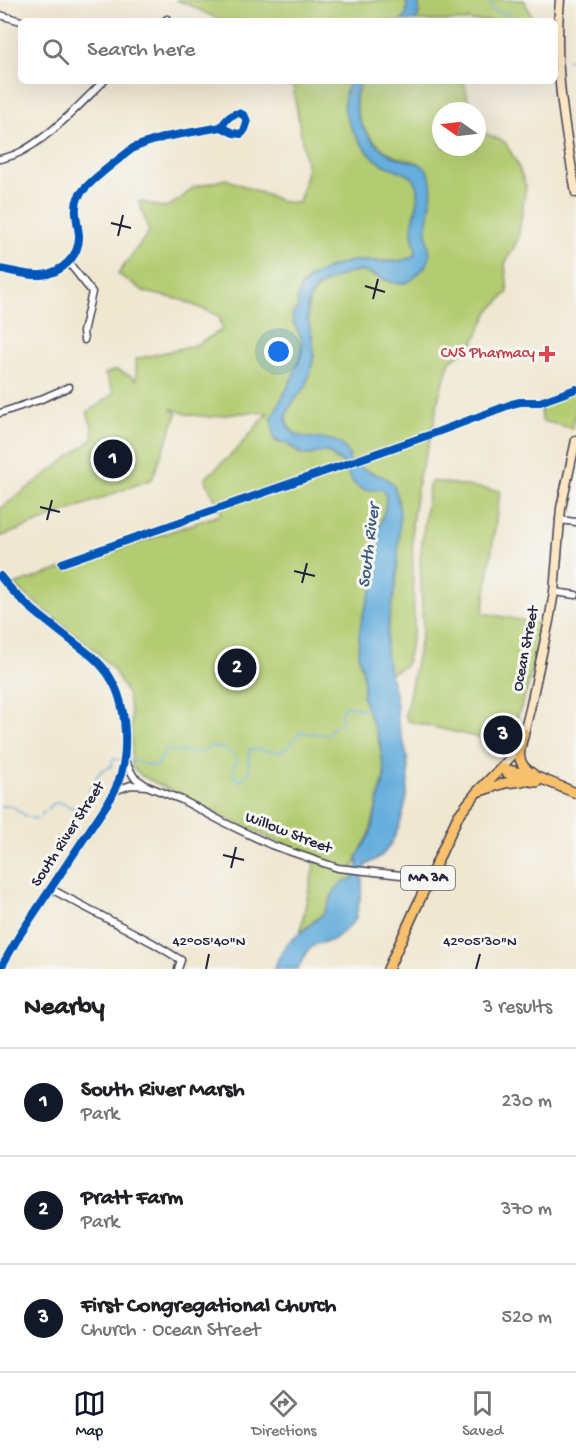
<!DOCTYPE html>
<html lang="en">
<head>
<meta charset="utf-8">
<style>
	:root { --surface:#fff; --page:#f6f6f6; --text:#202124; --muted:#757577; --line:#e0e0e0; --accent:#111827 }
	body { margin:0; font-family:"Gochi Hand",sans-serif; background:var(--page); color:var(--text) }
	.compass { position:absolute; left:432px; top:102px; width:54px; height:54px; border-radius:50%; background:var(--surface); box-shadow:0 6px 24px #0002; rotate:284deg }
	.you { position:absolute; left:279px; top:352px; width:21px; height:21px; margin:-15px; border:4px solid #fff; border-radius:50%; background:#1a73e8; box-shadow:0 0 0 9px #1a73e833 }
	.badge { display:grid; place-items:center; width:39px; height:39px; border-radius:50%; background:var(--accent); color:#fff; font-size:20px; font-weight:700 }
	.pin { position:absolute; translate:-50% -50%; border:3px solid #fff; box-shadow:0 2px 6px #0006 }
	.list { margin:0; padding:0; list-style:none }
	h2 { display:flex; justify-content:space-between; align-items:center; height:78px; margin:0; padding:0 24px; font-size:26px }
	h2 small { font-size:20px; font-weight:400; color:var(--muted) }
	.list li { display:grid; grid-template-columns:39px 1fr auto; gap:18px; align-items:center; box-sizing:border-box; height:108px; padding:0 24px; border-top:2px solid var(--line) }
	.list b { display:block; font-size:22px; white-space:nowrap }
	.list p { margin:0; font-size:20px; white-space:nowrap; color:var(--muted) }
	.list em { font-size:20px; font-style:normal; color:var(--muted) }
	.icon { flex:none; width:33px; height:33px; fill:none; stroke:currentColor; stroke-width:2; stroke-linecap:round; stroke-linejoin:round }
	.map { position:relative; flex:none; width:576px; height:969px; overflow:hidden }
	.search { position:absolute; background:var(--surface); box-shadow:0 6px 24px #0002; left:18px; right:18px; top:18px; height:66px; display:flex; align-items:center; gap:15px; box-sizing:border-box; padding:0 21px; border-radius:9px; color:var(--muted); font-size:22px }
	.sheet { height:402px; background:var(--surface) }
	nav { display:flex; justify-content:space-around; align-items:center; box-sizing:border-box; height:84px; border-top:2px solid var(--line); background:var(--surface); font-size:16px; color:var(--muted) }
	nav a { display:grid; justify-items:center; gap:3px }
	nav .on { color:var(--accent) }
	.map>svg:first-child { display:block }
	.green { fill:#b3cc71; stroke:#6a7756; stroke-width:1.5 }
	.water { fill:#66aedd; stroke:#44688c; stroke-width:1.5 }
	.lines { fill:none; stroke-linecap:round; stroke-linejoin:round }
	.stream { stroke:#66aedd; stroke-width:1.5 }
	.minor-casing { stroke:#414052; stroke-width:9 }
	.tertiary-casing { stroke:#414052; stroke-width:10 }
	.secondary-casing { stroke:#414052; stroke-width:11 }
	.primary-casing { stroke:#414052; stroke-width:12 }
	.minor { stroke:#fff; stroke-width:6 }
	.tertiary { stroke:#fff; stroke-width:8 }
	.secondary { stroke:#fce6c4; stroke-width:8 }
	.primary { stroke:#f7c06c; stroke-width:9 }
	.cycleway-casing { stroke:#f6f6f2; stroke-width:11 }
	.cycleway { stroke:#0057b8; stroke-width:8 }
	.ticks { fill:none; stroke:#22223b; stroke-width:2 }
	.health-dot { fill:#e0444e; stroke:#f6f6f2; stroke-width:2 }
	.labels { text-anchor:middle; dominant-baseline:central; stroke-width:6; stroke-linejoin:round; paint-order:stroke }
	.shield { fill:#f6f6f2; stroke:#626272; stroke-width:1.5 }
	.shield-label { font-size:15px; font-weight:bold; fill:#22223b }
	.health-label { font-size:16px; fill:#be3a42; stroke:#f6f6f2; text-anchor:end }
	.street-label { font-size:16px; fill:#22223b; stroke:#f6f6f2 }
	.water-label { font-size:18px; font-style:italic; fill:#3d5a7c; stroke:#f6f6f2 }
	.ticks-label { font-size:15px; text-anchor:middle; fill:#22223b; stroke:#f6f6f2; stroke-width:6; stroke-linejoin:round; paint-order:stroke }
</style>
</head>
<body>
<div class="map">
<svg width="576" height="969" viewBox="0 0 576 969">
	<rect width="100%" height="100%" fill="#f6f6f2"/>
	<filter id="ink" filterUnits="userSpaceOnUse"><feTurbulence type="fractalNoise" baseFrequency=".0167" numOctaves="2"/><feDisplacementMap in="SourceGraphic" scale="12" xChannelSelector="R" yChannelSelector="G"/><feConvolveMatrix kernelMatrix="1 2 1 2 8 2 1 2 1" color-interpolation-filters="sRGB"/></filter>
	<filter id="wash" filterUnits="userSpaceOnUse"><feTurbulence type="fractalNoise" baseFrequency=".008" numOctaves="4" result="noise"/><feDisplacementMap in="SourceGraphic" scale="24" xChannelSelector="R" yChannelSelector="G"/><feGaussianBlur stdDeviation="1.35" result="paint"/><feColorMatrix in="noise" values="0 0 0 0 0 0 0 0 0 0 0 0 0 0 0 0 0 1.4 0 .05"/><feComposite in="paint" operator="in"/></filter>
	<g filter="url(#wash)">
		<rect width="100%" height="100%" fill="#f0e7d1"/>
		<path class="green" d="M175 0H337L342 1 405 0C409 8 407 14 402 21H223C206 15 192 4 175 0Z
			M419 0H524L534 21H470L468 19 467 21H416L419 13Z
			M292 81H349L345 94 374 158C386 167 400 169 412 176 427 187 412 216 412 230 412 238 416 246 416 254L411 259 402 261H351L330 267 310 277 301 286 297 299 298 307 293 323C297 329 302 337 302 345 303 362 283 397 274 413L272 419 276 442 286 443 300 454 311 455 322 451 329 453 338 461 343 462 346 471 385 489 386 501 385 509 376 537 377 558 376 585 358 653 379 743 384 768V778L369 836 363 846 352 870 354 877 337 888 324 913 300 933 316 856 295 850 226 818 142 776 132 767 131 713 127 694 114 670 97 652 14 585 222 514 205 479 237 449 268 413 249 412 210 417 186 414 171 408 177 414 152 479 0 537V509L93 439 92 426 87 412 104 401 114 393 105 374 116 370 131 376 136 380V359L196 345 222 330 219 316 182 300 145 292 118 274 149 232 139 201 165 208 179 200 194 187 226 179 284 202 299 203 307 171Z
			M360 81H464L471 111H441V147H477V130L505 142 516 161 526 186 518 239 505 264 508 292 488 313 472 346 450 361 439 395 432 434 419 476 412 523 414 627 406 665 389 674 385 647 388 626 396 580 399 526 398 501 372 472C364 472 359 467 352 465L348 457 350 456C347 453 345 448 342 445 326 433 299 446 288 426 279 409 304 396 306 382 309 371 313 358 313 346 314 338 311 332 309 324 304 304 312 289 331 280 340 276 351 271 361 272 372 273 381 280 391 282 396 283 400 283 405 283L426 234 431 194 429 174 419 163 397 157 384 150 372 139 362 126 357 113 356 98Z
			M576 391V412L572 428 542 421 540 404Z
			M432 481 500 491 483 613 541 624C535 658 529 690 515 722H496L492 728 489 740 408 721 405 716 423 628 420 559 429 486Z"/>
		<path class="water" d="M405 0H419V13L416 21H402C407 14 409 8 405 0Z
			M349 81H360C359 87 356 93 356 99 354 123 375 150 398 158 409 162 424 161 429 174 435 190 429 212 427 228 425 238 432 250 429 260 427 265 422 270 418 274 397 297 381 271 359 271 349 271 338 277 329 281 321 284 313 291 309 299 302 317 316 338 314 357 313 363 311 369 309 375 308 379 307 384 305 388 304 389 300 393 299 394 292 402 282 416 288 426 300 446 327 432 342 445 345 448 348 453 350 456L348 457 352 465 357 464C366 476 387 472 394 487 401 502 400 521 399 536 398 551 398 567 396 582 393 603 387 624 386 645 385 662 391 678 395 694 398 703 396 712 398 721 400 733 405 744 407 756 411 786 404 828 385 852 380 858 373 861 366 865L362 877V890L355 920 343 932 333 940 316 944 307 951 298 969H274L278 959 287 944 324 913 334 892 341 883 346 880H351L354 877 358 865 357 857 369 836 373 826 377 805 385 775 380 743 362 695 364 684 363 673 358 653 359 636 362 617 373 586 376 537 385 509 386 494 382 489C376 489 368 492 362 489 351 485 347 472 343 462 336 460 333 455 327 452 320 450 315 455 308 455 298 454 295 449 287 444 283 442 279 442 274 439L272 420 274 413C282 398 305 358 302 342 300 332 293 325 292 315L298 307C296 292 304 281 317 274 329 268 340 263 353 261 370 260 404 267 416 253 416 246 412 238 412 231 412 214 424 197 415 181 411 173 392 169 383 164 367 156 347 126 344 108 343 99 346 90 349 81Z"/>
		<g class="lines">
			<path class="stream" d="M491 0 492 9 497 12 508 13 516 21
				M566 60 576 59
				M130 760 156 767 166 750 201 753 209 746 225 749 236 757 233 776 241 781 249 773V749L280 752 289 746 300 732 327 735 333 728 342 722 341 712 346 705 362 709 367 707
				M95 779 102 770 111 767 113 759 119 760
				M85 805 89 797 91 786
				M0 806H12L27 817 37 819
				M47 809C59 796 64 806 78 810L82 808
				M41 816 44 812"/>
		</g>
	</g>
	<g filter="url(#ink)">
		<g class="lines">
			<g class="minor-casing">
				<path id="minor" d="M0 15 21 21
					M165 21 167 19
					M0 159C9 157 18 154 26 149 55 132 79 105 104 81
					M69 263 92 292 83 332 84 340
					M0 269C13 271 28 276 41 275 62 273 80 256 79 235 78 224 73 209 78 198 84 184 120 159 133 148L146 143 165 137 221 127 233 133 241 134C253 123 244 107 231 116 227 118 224 123 221 127
					M0 413 39 400 69 387
					M559 520 576 522
					M554 592 576 595
					M125 761 134 777 144 784
					M114 791 131 785 147 786 182 800 223 822 271 845 338 868 428 878
					M51 889 153 943 181 960 178 969"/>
			</g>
			<g class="tertiary-casing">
				<path id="tertiary" d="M0 576C19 601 44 619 68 638 84 650 101 661 111 679 121 695 124 713 125 732 126 758 123 775 111 798L19 936 0 969"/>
			</g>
			<g class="secondary-casing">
				<path id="secondary" d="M560 0C553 65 565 129 576 193
					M501 768 516 751 524 733 530 709 549 621 554 592 561 508 576 440"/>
			</g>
			<g class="primary-casing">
				<path id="primary" d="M524 733C519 750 514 763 533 774
					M501 768 537 777 576 793
					M507 773C517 779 526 781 537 782
					M480 791 505 783 522 781
					M388 969 458 816 477 792 501 768"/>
			</g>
			<use href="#minor" class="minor"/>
			<use href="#tertiary" class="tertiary"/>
			<use href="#secondary" class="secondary"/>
			<use href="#primary" class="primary"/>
			<g class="cycleway-casing">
				<path id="cycleway" d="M0 269C13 271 28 276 41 275 62 273 80 256 79 235 78 224 73 209 78 198 84 184 120 159 133 148L146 143 165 137 221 127 233 133 241 134C253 123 244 107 231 116 227 118 224 123 221 127
					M62 563 432 434 512 404 520 402H540L576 389
					M0 576C19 601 44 619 68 638 84 650 101 661 111 679 121 695 124 713 125 732 126 758 123 775 111 798L19 936 0 969"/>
			</g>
			<use href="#cycleway" class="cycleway"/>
		</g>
	</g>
	<path class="ticks" d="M111 223 131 228M118 236 123 215M365 286 385 292M373 299 378 279M40 507 60 512M47 520 52 500M294 571 315 576M302 583 307 563M223 855 244 860M231 868 236 847M206 969 209 954M476 969 480 954"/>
	<path class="health-dot" d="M544 345h6v6h6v6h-6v6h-6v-6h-6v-6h6z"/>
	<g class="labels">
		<rect class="shield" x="401" y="866" width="54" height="24" rx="4.5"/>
		<g class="shield-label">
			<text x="428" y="878">MA 3A</text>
		</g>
		<g class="health-label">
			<text x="535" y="354">CVS Pharmacy</text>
		</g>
		<g class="street-label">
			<text transform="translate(527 649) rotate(-79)">Ocean Street</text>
			<text transform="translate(288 834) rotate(21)">Willow Street</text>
			<text transform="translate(69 835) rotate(-57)">South River Street</text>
		</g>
		<g class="water-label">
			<text transform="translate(370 546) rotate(-83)">South River</text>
		</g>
	</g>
	<g class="ticks-label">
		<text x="209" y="945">42°05'40"N</text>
		<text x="480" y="945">42°05'30"N</text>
	</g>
</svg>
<svg class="compass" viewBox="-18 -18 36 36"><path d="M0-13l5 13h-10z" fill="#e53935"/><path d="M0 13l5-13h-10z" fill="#757577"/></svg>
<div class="you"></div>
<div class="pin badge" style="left:113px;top:459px">1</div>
<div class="pin badge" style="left:237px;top:668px">2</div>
<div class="pin badge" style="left:503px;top:735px">3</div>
<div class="search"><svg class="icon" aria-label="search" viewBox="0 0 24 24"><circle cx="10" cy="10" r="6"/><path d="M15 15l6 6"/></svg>Search here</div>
</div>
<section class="sheet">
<h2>Nearby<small>3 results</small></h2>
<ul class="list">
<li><span class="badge">1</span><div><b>South River Marsh</b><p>Park</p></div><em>230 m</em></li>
<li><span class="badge">2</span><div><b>Pratt Farm</b><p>Park</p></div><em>370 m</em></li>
<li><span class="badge">3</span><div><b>First Congregational Church</b><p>Church · Ocean Street</p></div><em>520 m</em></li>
</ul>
</section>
<nav>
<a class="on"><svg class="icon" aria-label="map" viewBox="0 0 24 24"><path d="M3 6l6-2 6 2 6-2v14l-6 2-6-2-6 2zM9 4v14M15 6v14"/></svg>Map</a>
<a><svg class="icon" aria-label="directions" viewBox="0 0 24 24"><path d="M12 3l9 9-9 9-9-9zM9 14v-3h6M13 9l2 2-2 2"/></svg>Directions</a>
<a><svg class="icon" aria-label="saved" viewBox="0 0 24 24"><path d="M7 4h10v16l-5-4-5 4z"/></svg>Saved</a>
</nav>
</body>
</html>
